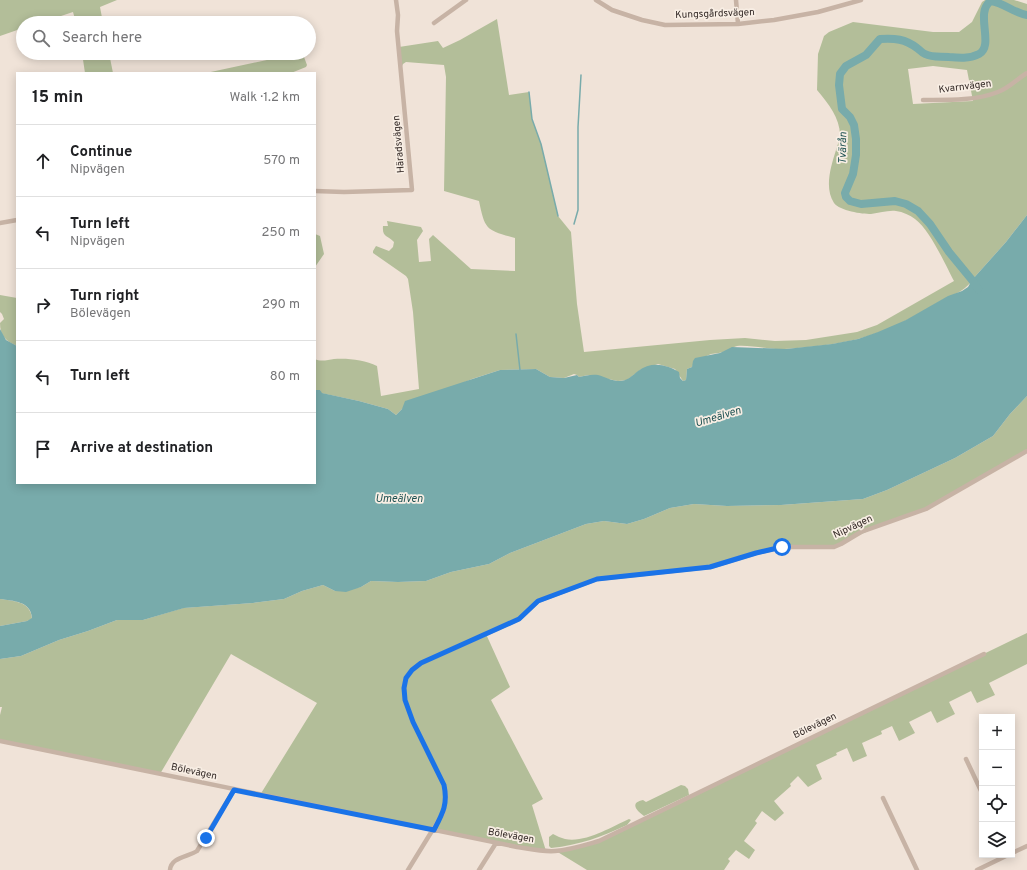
<!DOCTYPE html>
<html lang="en">
<head>
<meta charset="utf-8">
<style>
	:root { --surface:#fff; --page:#f2f2f2; --text:#202124; --muted:#757577; --line:#e0e0e0 }
	body { margin:0; font-family:Overpass,sans-serif; background:var(--page); color:var(--text) }
	.controls { position:absolute; right:12px; bottom:12px; display:grid; overflow:hidden; border-radius:0px; box-shadow:0 2px 10px #0003 }
	.controls button { width:36px; height:36px; display:grid; place-items:center; padding:0; border:0; border-bottom:1px solid var(--line); background:var(--surface); color:var(--text); font:20px sans-serif }
	.stop { position:absolute; width:12px; height:12px; margin:-9px; border:3px solid #1a73e8; border-radius:50%; background:#fff }
	.stop.end { background:#1a73e8; border-color:#fff; box-shadow:0 1px 4px #0008 }
	.list { margin:0; padding:0; list-style:none }
	h2 { display:flex; justify-content:space-between; align-items:center; height:52px; margin:0; padding:0 16px; font-size:17px }
	h2 small { font-size:13px; font-weight:400; color:var(--muted) }
	.list li { display:grid; grid-template-columns:26px 1fr auto; gap:12px; align-items:center; box-sizing:border-box; height:72px; padding:0 16px; border-top:1px solid var(--line) }
	.list b { display:block; font-size:15px; white-space:nowrap }
	.list p { margin:0; font-size:13px; white-space:nowrap; color:var(--muted) }
	.list em { font-size:13px; font-style:normal; color:var(--muted) }
	.icon { flex:none; width:22px; height:22px; fill:none; stroke:currentColor; stroke-width:2; stroke-linecap:round; stroke-linejoin:round }
	.map { position:relative; flex:none; width:1027px; height:870px; overflow:hidden }
	.search { position:absolute; background:var(--surface); box-shadow:0 2px 10px #0003; left:16px; top:16px; width:300px; height:44px; display:flex; align-items:center; gap:10px; box-sizing:border-box; padding:0 14px; border-radius:22px; color:var(--muted); font-size:15px }
	.panel { position:absolute; background:var(--surface); box-shadow:0 2px 10px #0003; left:16px; top:72px; width:300px; height:412px; border-radius:0px }
	.map>svg:first-child { display:block }
	.green { fill:#b3be99; fill-rule:evenodd }
	.water { fill:#78abab }
	.lines { fill:none; stroke-linecap:round; stroke-linejoin:round }
	.stream { stroke:#78abab; stroke-width:1.5 }
	.river { stroke:#78abab; stroke-width:8 }
	.minor { stroke:#c7b3a5; stroke-width:4.5 }
	.route { stroke:#1a73e8; stroke-width:5 }
	.labels { text-anchor:middle; dominant-baseline:central; stroke-width:3.5; stroke-linejoin:round; paint-order:stroke }
	.street-label { font-size:10px; fill:#332926; stroke:#f8eee4 }
	.water-label { font-size:11px; font-style:italic; fill:#1d5152; stroke:#f8eee4 }
</style>
</head>
<body>
<div class="map">
<svg width="1027" height="870" viewBox="0 0 1027 870">
	<rect width="100%" height="100%" fill="#f0e3d8"/>
	<path class="green" d="M0 0H117L100 7 103 23H76L73 12 40 23H23V28L0 36Z
		M985 0H1014L1027 4V215L1006 242 972 280C964 293 950 295 937 303 913 318 885 332 858 339 835 345 809 347 785 349 769 350 753 345 737 346 733 347 730 349 726 351 721 353 716 353 711 354 705 356 699 361 693 365L692 367 687 369 686 380 683 381 675 369 658 364 640 370 627 380 618 381 588 375 579 377 577 375 574 374 564 378 550 377 536 369 500 370 472 379 402 409 396 415 388 409 359 401 321 393 320 390H315V359C320 362 328 360 334 359 348 358 365 360 377 366L381 396 419 389 413 312 408 279 406 276 373 253V251L376 246 389 251 393 247 394 242C388 235 382 238 383 226H388L387 221 421 227 423 231 417 240 419 262 431 261 429 239 433 235 471 269 515 271V238C486 230 485 230 479 201L444 191 446 77 444 65 406 62 403 64 401 68 399 47 438 41 443 48 460 40 497 19 509 95 529 92 532 119 541 144 558 216 571 232 577 304 584 352 710 340 745 338 775 341 806 340 857 332 877 325 954 281C945 264 930 230 915 219 910 215 903 212 896 211 888 210 880 213 871 214 862 214 840 211 834 203 824 188 831 166 836 150 837 146 840 140 840 135 840 118 828 103 817 90L818 54 824 36 829 32 853 22 933 32H959L972 22 982 2ZM933 66 967 70 973 101 913 104 908 69Z
		M82 53H109L113 73H85Z
		M300 55 304 57 307 65 306 67 291 73H206L281 57Z
		M315 234 320 236 324 254 315 267Z
		M0 295 17 298V346C6 341 0 336 0 323L4 319 2 314 0 312Z
		M1027 396V451L926 509 883 524 834 547H782L710 567 597 579 538 601 519 619 486 634 510 687 491 700 543 799 532 805 546 851 260 795 317 703 231 654 160 774 0 741V715L2 707H0V659L21 656 59 640 88 631 117 620H143L183 608 253 603 284 599 302 591 323 585 335 591 361 587 371 581 398 582 426 581 451 572 489 564 510 553 586 524 604 521 627 524 644 519 670 508 694 504 727 506 781 505 863 499 887 490 955 458 993 436 1010 414Z
		M0 599C13 601 31 601 32 619L27 621 0 626Z
		M1027 633V664L989 683 995 695 977 703 971 691 949 702 955 714 937 723 931 711 909 722 915 733 899 741 892 726 881 731 882 734 862 743 867 756 853 762 847 748 836 753 837 755 816 765 822 779 808 787 798 776 790 784 791 786 774 801 784 813 775 821 762 811 755 821 757 823 744 841 755 850 749 859 736 850 728 859 730 861 724 870H587L556 851 599 841Z
		M681 785 685 786 688 789 689 795 644 816C637 811 629 803 643 800L646 802Z
		M629 819 631 820 627 825C601 837 580 845 551 848L549 846V837L553 834C557 836 561 838 565 839 586 843 611 827 629 819Z"/>
	<path class="water" d="M1027 215V396L1010 414 993 436 955 458 887 490 863 499 781 505 727 506 694 504 670 508 644 519 627 524 604 521 586 524 510 553 489 564 451 572 426 581 398 582 371 581 361 587 346 592 335 591 323 585 302 591 284 599 253 603 184 608 143 620H117L88 631 59 640 21 656 0 659V626L27 621 32 618C31 601 13 601 0 599V329L6 340 17 346V483H315V390H320L322 393 359 401 388 409 396 415 402 409 405 401 500 370 536 369 550 377 564 378 577 375 579 377C585 376 591 374 598 375 605 377 612 381 619 381 627 381 632 376 638 371 651 361 666 364 679 372L680 378 683 381 686 380 687 369 692 367 693 361 695 358 720 353 732 347 786 349 832 344 858 339 878 332 906 320 948 296 962 291 968 287 972 280 1006 242Z"/>
	<g class="lines">
		<path class="stream" d="M529 92 532 119 541 144 558 216
			M574 224 578 210V127L581 75
			M516 334 520 370"/>
		<path class="river" d="M978 289 972 280 949 252 930 224 918 211 906 204 895 201 861 204 850 201 846 197 845 193 853 174 856 155V139L854 125 850 117 842 109 839 85 840 74 846 66 866 55 880 39C895 38 905 39 917 48 920 50 922 53 925 54 933 58 941 56 949 57 959 58 969 59 979 54 995 45 974 12 991 1 1004 3 1014 13 1027 15"/>
		<path class="minor" d="M596 0 612 10 642 20 665 25 738 24 774 20 818 12 861 0
			M736 0 738 24
			M434 23 466 0
			M923 100C947 100 975 101 998 92 1009 88 1017 79 1027 73
			M315 191 344 192 412 190 397 31 398 15 396 0
			M0 223 17 220
			M0 741 517 847C530 849 543 852 555 851 570 850 585 845 599 841L984 654
			M966 759 982 793
			M883 798 917 870
			M1012 853 1027 846
			M170 870C171 857 188 857 197 851L234 790
			M408 870 443 813 446 796 444 785 413 722 405 700 404 688 406 678 412 670 421 663 519 619 538 601 597 579 710 567 756 553 782 547H834L841 544 861 532 926 509 1027 451
			M479 870 496 843
			M977 870 1008 855"/>
	</g>
	<g class="lines">
		<path class="route" d="M206 838 234 790 434 830C443 813 448 804 444 785L413 722 405 700 404 688 406 678 412 670 421 663 519 619 538 601 597 579 710 567 756 553 782 547"/>
	</g>
	<g class="labels">
		<g class="street-label">
			<text transform="translate(715 14) rotate(-2)">Kungsgårdsvägen</text>
			<text transform="translate(965 87) rotate(-7)">Kvarnvägen</text>
			<text transform="translate(399 144) rotate(-95)">Häradsvägen</text>
			<text transform="translate(853 527) rotate(-25)">Nipvägen</text>
			<text transform="translate(815 726) rotate(-26)">Bölevägen</text>
			<text transform="translate(194 772) rotate(12)">Bölevägen</text>
			<text transform="translate(511 836) rotate(10)">Bölevägen</text>
		</g>
		<g class="water-label">
			<text transform="translate(843 148) rotate(-89)">Tvärån</text>
			<text transform="translate(718 417) rotate(-17)">Umeälven</text>
			<text x="399" y="499">Umeälven</text>
		</g>
	</g>
</svg>
<div class="controls">
<button>+</button>
<button>−</button>
<button><svg class="icon" aria-label="locate" viewBox="0 0 24 24"><circle cx="12" cy="12" r="6"/><path d="M12 2v4M12 18v4M2 12h4M18 12h4"/></svg></button>
<button><svg class="icon" aria-label="layers" viewBox="0 0 24 24"><path d="M12 4l9 5-9 5-9-5zM3 14l9 5 9-5"/></svg></button>
</div>
<div class="stop" style="left:782px;top:547px"></div>
<div class="stop end" style="left:206px;top:838px"></div>
<div class="search"><svg class="icon" aria-label="search" viewBox="0 0 24 24"><circle cx="10" cy="10" r="6"/><path d="M15 15l6 6"/></svg>Search here</div>
<section class="panel">
<h2>15 min<small>Walk · 1.2 km</small></h2>
<ul class="list">
<li><svg class="icon" aria-label="ahead" viewBox="0 0 24 24"><path d="M12 20V5M6 11l6-6 6 6"/></svg><div><b>Continue</b><p>Nipvägen</p></div><em>570 m</em></li>
<li><svg class="icon" aria-label="left" viewBox="0 0 24 24"><path d="M17 20v-9H6M10 6l-5 5 5 5"/></svg><div><b>Turn left</b><p>Nipvägen</p></div><em>250 m</em></li>
<li><svg class="icon" aria-label="right" viewBox="0 0 24 24"><path d="M7 20v-9h11M14 6l5 5-5 5"/></svg><div><b>Turn right</b><p>Bölevägen</p></div><em>290 m</em></li>
<li><svg class="icon" aria-label="left" viewBox="0 0 24 24"><path d="M17 20v-9H6M10 6l-5 5 5 5"/></svg><div><b>Turn left</b></div><em>80 m</em></li>
<li><svg class="icon" aria-label="arrive" viewBox="0 0 24 24"><path d="M6 21V4h12l-3 4 3 4H6"/></svg><div><b>Arrive at destination</b></div></li>
</ul>
</section>
</div>
</body>
</html>
